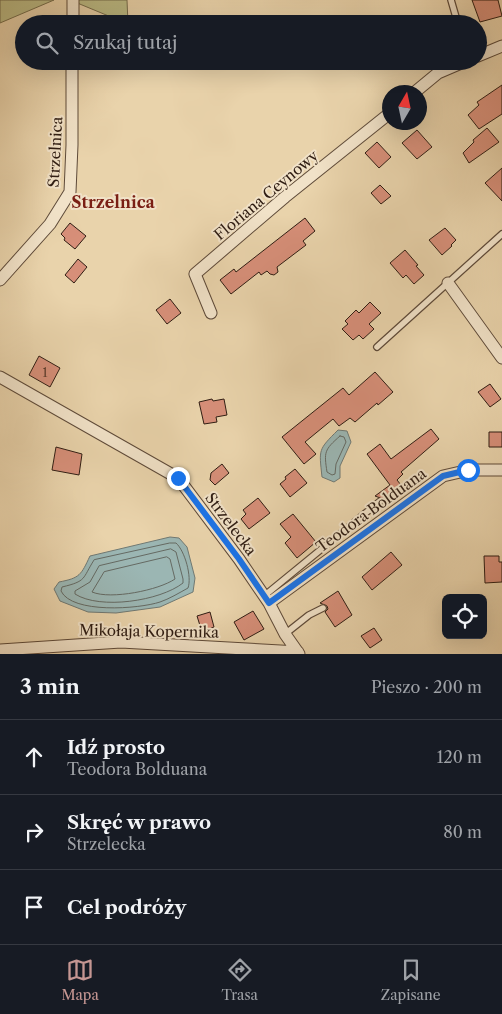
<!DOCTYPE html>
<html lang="pl">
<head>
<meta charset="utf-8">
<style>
	:root { --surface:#171b24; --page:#20242c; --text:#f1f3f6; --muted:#9ea1a6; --line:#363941; --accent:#c59692 }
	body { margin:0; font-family:"Libre Caslon Text",serif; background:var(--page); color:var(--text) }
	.controls { position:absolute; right:15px; bottom:15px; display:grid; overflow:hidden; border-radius:8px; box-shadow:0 5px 20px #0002 }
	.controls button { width:45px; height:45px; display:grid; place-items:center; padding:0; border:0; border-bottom:1px solid var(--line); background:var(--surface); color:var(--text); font:25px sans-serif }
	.compass { position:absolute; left:382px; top:85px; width:45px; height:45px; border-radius:50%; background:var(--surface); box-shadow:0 5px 20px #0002; rotate:9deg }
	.stop { position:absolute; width:15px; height:15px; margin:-11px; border:4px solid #1a73e8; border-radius:50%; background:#fff }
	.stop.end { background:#1a73e8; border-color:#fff; box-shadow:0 1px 5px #0008 }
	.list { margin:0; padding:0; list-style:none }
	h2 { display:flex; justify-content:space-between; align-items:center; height:65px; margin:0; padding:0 20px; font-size:21px }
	h2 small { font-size:16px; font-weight:400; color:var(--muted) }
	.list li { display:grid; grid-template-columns:32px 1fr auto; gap:15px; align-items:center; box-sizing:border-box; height:75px; padding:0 20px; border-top:1px solid var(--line) }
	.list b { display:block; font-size:19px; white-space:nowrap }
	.list p { margin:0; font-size:16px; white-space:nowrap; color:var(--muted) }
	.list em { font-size:16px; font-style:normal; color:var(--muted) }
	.icon { flex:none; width:28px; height:28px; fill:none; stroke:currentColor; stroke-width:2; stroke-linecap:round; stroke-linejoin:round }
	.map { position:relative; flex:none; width:502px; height:654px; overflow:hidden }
	.search { position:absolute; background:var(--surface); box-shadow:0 5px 20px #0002; left:15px; right:15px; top:15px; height:55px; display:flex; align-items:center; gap:12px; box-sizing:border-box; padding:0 18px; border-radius:28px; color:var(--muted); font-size:19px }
	.sheet { height:290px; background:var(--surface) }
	nav { display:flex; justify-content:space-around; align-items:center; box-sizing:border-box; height:70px; border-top:1px solid var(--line); background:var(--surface); font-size:14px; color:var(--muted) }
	nav a { display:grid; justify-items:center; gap:2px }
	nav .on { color:var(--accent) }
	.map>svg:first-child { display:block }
	.green { fill:#bbbb86; stroke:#756c4c }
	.water { fill:#9bb6b3; stroke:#707973 }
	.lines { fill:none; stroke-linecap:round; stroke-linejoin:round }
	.shore { stroke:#656a63; stroke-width:1 }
	.building { fill:#d78f79; stroke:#2f1d13 }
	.service-casing { stroke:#5e4a39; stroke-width:8 }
	.minor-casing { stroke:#5e4a39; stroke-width:13 }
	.service { stroke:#f1e2c8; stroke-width:5.5 }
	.minor { stroke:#f1e2c8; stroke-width:11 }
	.route { stroke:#1a73e8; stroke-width:6 }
	.labels { text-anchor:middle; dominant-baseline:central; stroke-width:4; stroke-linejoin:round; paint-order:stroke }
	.number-label { font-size:12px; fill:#593a2c }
	.street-label { font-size:15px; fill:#2f1d13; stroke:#f1e2c8 }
	.neighbourhood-label { font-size:16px; font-weight:bold; fill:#7a1f14; stroke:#f1e2c8 }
</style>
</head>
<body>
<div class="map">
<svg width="502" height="654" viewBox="0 0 502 654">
	<rect width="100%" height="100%" fill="#e9d3ab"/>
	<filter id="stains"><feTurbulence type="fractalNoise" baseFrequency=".004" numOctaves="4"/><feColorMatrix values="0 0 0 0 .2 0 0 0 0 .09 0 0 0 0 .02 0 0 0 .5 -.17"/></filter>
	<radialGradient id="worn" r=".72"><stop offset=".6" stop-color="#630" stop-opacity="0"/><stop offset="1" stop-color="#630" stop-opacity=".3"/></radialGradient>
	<path class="green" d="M0 0H54L0 23Z
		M70 0H127L128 24Z"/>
	<path class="water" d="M338 430 347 431 351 442 340 466V478L334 482 322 477C319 449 318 450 338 430Z
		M170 537 179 538 187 547 195 578 193 592 160 607 116 613 88 612 60 601 54 589 59 582C80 578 81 575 90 556Z"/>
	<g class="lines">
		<path class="shore" d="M340 436 344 437 346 442 336 464 335 474 332 475 327 472C324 452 324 450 340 436Z
			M170 543H176C185 551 192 577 188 588 179 593 169 599 160 602 139 609 72 614 61 591L62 587C87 581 82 579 94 560Z
			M171 549 176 552 183 579V583C160 601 100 610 75 594V591L90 582 99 566Z
			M167 557 170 559 175 579C159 590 111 600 92 592L104 572Z"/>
	</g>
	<path class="building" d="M472 0H498L502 16 480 22Z
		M502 85V114L479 129 468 115 479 105 477 102Z
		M487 128 499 142 469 163 463 153 474 142 473 140Z
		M417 130 432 147 417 159 402 143Z
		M377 142 391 157 379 168 365 153Z
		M502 168V201L485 183Z
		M380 185 391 196 381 204 371 193Z
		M305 218 315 231 303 241 306 245 277 267 278 272 274 275 270 274 267 271 261 275 259 272 231 294 220 280 234 269 236 272Z
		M70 223 86 236 75 249 64 240 65 238 61 234Z
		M445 228 456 240 451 245 452 246 442 255 429 240Z
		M405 250 418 265 416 266 424 275 414 284 406 275 403 278 390 263Z
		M78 259 87 267 74 283 65 275Z
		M170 299 181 313 167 324 156 310Z
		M370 302 381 313 369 324 374 329 363 339 359 335 353 340 342 329 348 324 345 321 356 310 359 313Z
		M39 356 60 368 50 387 29 375Z
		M375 372 393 392 378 405 377 403 355 422 350 418 339 426 333 419 305 442 316 454 304 464 282 437 343 388 349 395Z
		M490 384 501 399 490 407 478 392Z
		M212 399 213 401 224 399 227 415 216 417 217 422 204 424 199 402Z
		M431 429 439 439 401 472 403 474 397 480 405 490 383 508V499L375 496 390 485 367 454 380 444 391 459Z
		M489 432H502V447H489Z
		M56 447 82 454 79 475 52 470Z
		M222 464 229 473 215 485 210 480 211 473Z
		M295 469 307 483 290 497 280 484 286 479 285 477Z
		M258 498 270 513 249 529 241 519 246 514 243 510Z
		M293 514 316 542 297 558 285 543 291 537 280 524Z
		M391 552 402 565 372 590 362 577Z
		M484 556H499V562H502V582L485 583Z
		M338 591 352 615 335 627 325 612 328 609 327 606 320 603Z
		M253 611 264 629 244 640 234 622Z
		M210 612 214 627 202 632 197 616Z
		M374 628 382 640 370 648 361 636Z"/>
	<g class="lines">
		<g class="service-casing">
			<path id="service" d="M451 0 458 24
				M377 347 502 234
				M264 596 379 502
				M285 634 309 615 323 608"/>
		</g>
		<g class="minor-casing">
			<path id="minor" d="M73 24V0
				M478 56 502 46
				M415 92 438 73 466 61
				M0 280 50 224 70 192 72 145V61
				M448 283 502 358
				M211 313 195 274 285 197 390 113
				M0 377 178 478 239 559 269 603 285 634 299 654
				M269 603 443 476 469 470H502
				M0 650 121 642 298 652"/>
		</g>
		<use href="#service" class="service"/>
		<use href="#minor" class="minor"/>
	</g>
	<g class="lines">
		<path class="route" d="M178 478 239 559 269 603 443 476 468 470"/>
	</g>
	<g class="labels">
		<g class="number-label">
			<text x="45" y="372">1</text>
		</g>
		<g class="street-label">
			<text transform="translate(55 152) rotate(-87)">Strzelnica</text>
			<text transform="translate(266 195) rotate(-40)">Floriana Ceynowy</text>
			<text transform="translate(371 510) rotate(-36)">Teodora Bolduana</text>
			<text transform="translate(231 524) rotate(53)">Strzelecka</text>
			<text transform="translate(149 631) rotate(1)">Mikołaja Kopernika</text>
		</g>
		<g class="neighbourhood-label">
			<text x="113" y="202">Strzelnica</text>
		</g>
	</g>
	<rect width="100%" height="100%" filter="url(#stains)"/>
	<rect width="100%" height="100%" fill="url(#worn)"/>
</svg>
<div class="controls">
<button><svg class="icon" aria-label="locate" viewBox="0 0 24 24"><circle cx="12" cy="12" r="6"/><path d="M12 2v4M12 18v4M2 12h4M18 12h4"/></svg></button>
</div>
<svg class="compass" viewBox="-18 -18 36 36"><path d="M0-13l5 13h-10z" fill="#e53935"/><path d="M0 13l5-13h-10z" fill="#9ea1a6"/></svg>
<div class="stop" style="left:468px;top:470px"></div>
<div class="stop end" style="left:178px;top:478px"></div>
<div class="search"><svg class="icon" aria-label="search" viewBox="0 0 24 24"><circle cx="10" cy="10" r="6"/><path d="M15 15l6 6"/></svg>Szukaj tutaj</div>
</div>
<section class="sheet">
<h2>3 min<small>Pieszo · 200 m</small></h2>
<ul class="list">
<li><svg class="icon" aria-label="ahead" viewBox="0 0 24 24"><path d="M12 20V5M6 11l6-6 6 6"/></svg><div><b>Idź prosto</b><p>Teodora Bolduana</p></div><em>120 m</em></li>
<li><svg class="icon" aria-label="right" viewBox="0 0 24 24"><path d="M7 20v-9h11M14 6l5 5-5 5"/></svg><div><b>Skręć w prawo</b><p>Strzelecka</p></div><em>80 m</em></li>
<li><svg class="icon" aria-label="arrive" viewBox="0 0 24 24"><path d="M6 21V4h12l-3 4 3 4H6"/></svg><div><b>Cel podróży</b></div></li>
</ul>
</section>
<nav>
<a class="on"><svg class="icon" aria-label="map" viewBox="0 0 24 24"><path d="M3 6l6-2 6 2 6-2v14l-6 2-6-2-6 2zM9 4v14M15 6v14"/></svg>Mapa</a>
<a><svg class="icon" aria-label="directions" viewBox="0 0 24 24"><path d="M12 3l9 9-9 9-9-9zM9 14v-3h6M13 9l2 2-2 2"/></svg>Trasa</a>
<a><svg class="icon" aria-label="saved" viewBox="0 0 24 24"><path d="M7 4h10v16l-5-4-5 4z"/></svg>Zapisane</a>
</nav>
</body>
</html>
